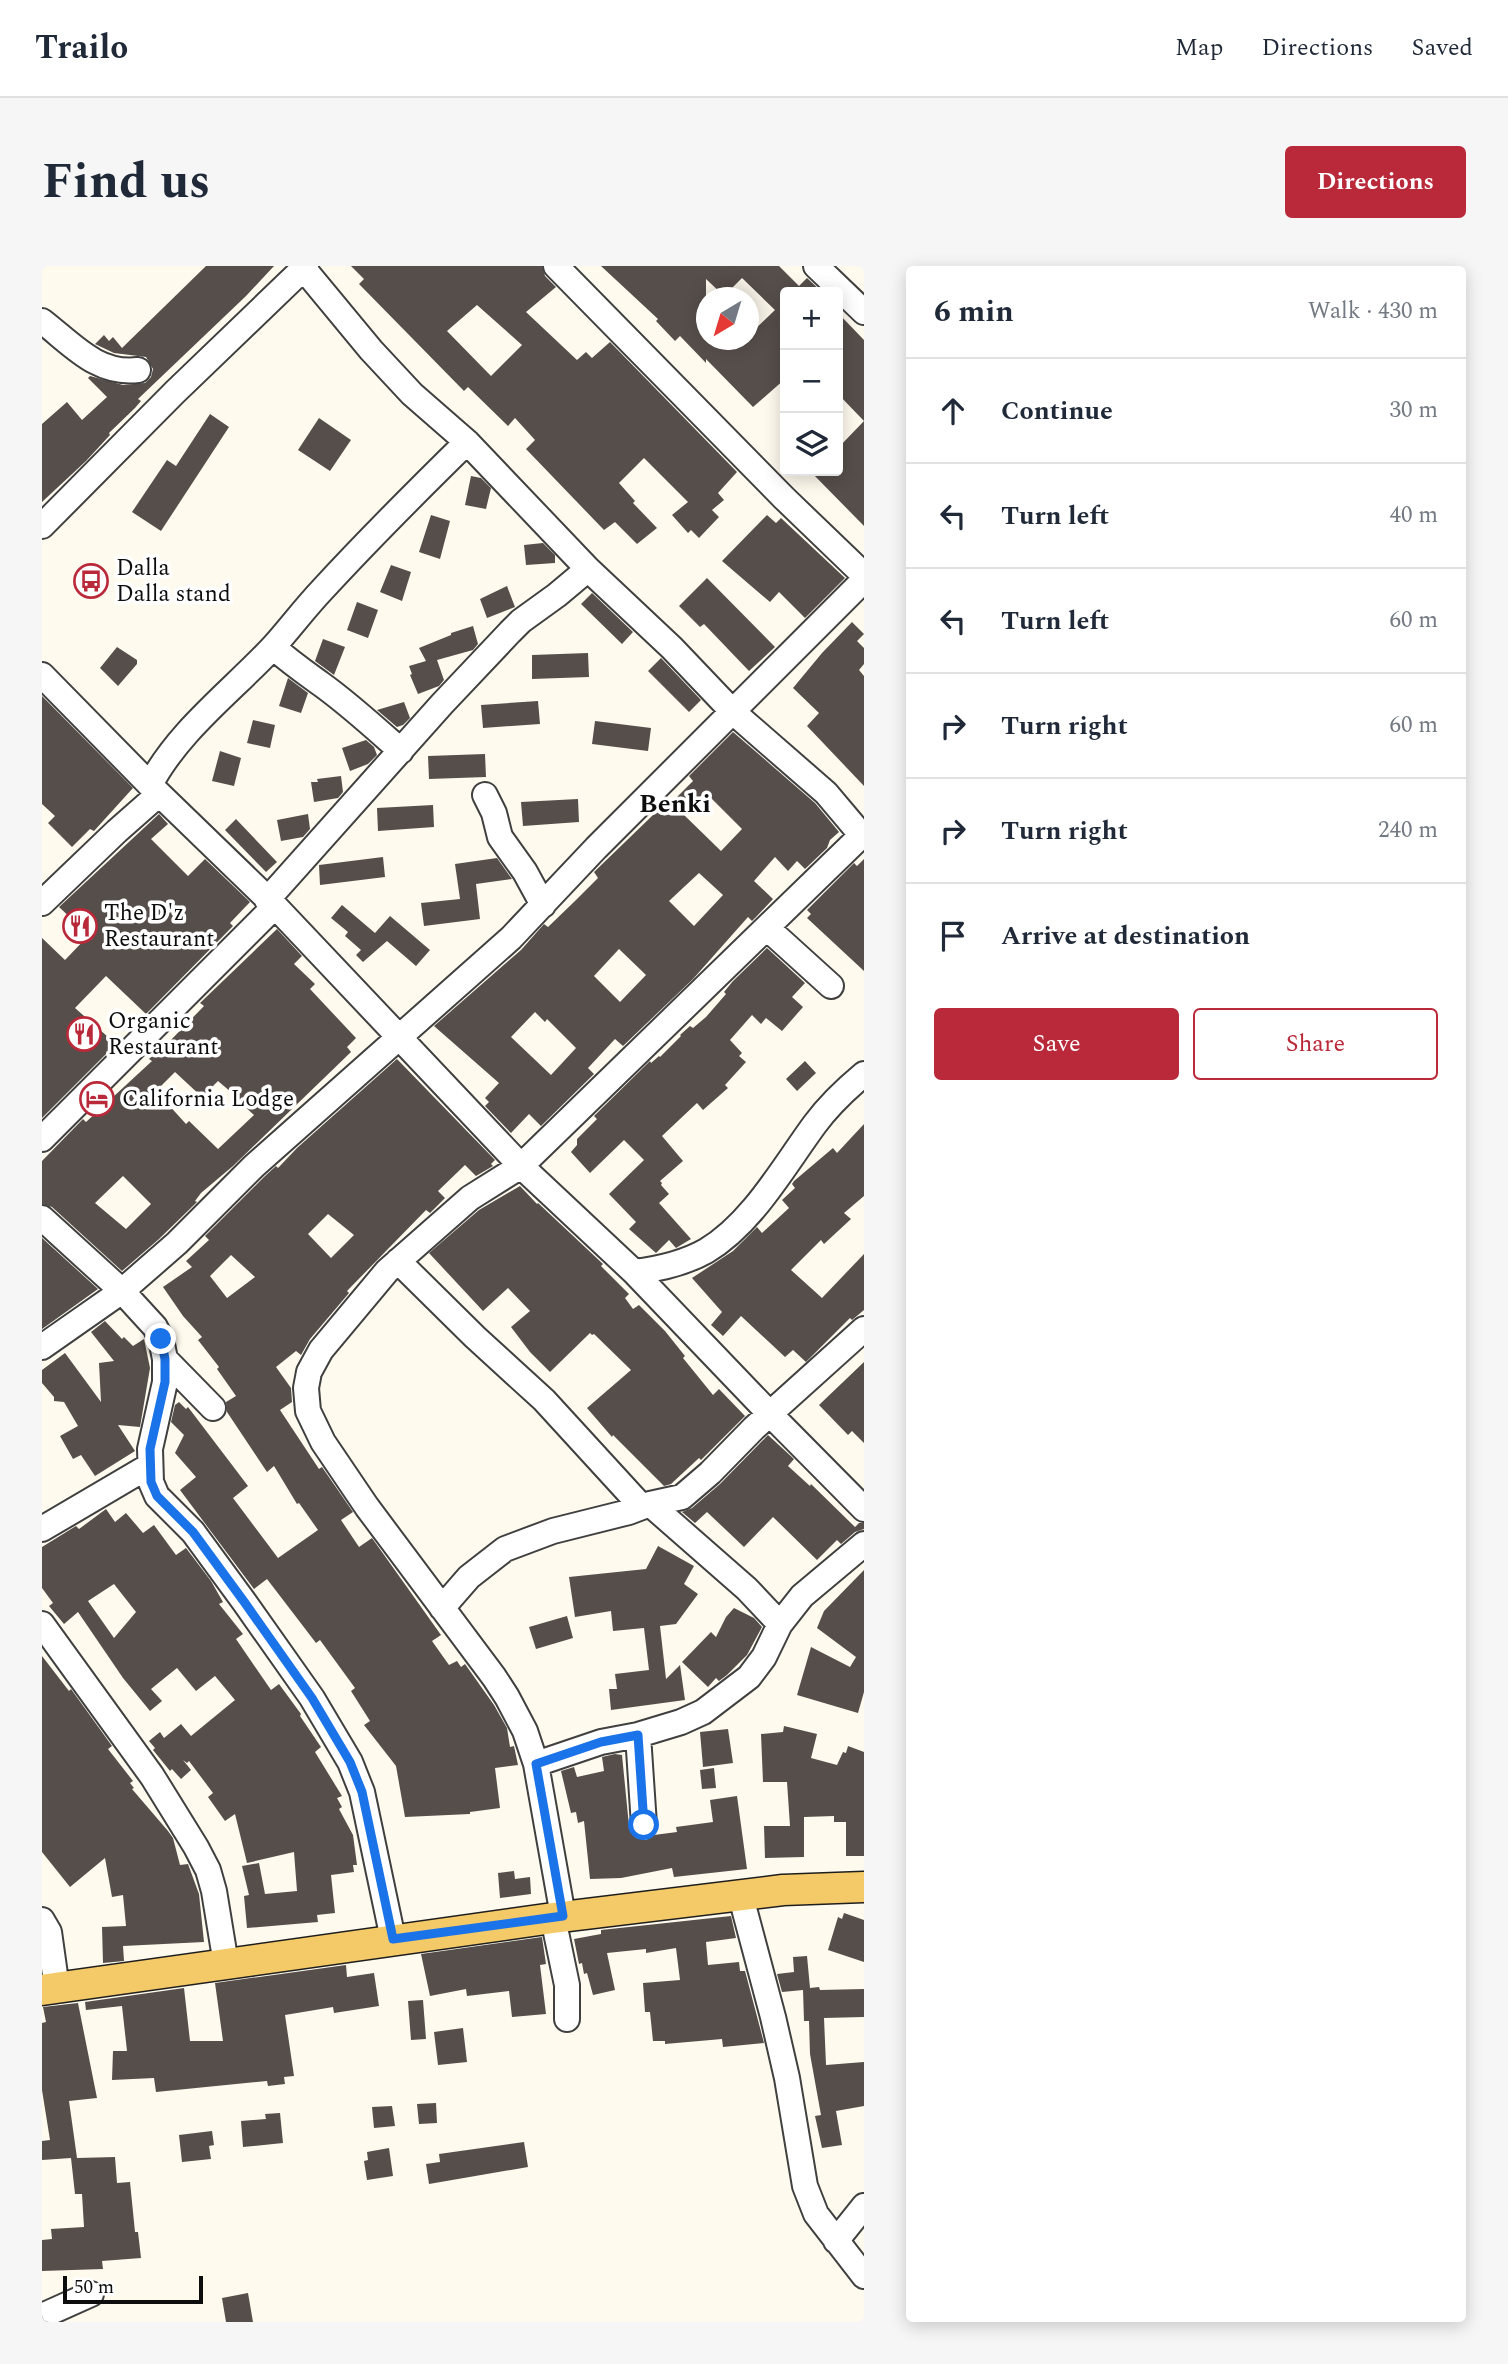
<!DOCTYPE html>
<html lang="en">
<head>
<meta charset="utf-8">
<style>
	:root { --surface:#fff; --page:#f6f6f7; --text:#1f2937; --muted:#747a83; --line:#e0e1e3; --accent:#b9293a }
	body { margin:0; font-family:Spectral,serif; background:var(--page); color:var(--text) }
	.controls { position:absolute; right:21px; top:21px; display:grid; overflow:hidden; border-radius:7px; box-shadow:0 4px 18px #0003 }
	.controls button { width:63px; height:63px; display:grid; place-items:center; padding:0; border:0; border-bottom:2px solid var(--line); background:var(--surface); color:var(--text); font:35px sans-serif }
	.compass { position:absolute; left:654px; top:21px; width:63px; height:63px; border-radius:50%; background:var(--surface); box-shadow:0 4px 18px #0003; rotate:218deg }
	.scale { position:absolute; left:21px; bottom:18px; width:140px; box-sizing:border-box; padding-left:7px; border:4px solid #0d0d0d; border-top:0; font-size:19px; line-height:24px; white-space:nowrap; color:#0d0d0d; -webkit-text-stroke:5px #fff; paint-order:stroke }
	.stop { position:absolute; width:21px; height:21px; margin:-16px; border:5px solid #1a73e8; border-radius:50%; background:#fff }
	.stop.end { background:#1a73e8; border-color:#fff; box-shadow:0 2px 7px #0008 }
	.list { margin:0; padding:0; list-style:none }
	h2 { display:flex; justify-content:space-between; align-items:center; height:91px; margin:0; padding:0 28px; font-size:30px }
	h2 small { font-size:23px; font-weight:400; color:var(--muted) }
	.list li { display:grid; grid-template-columns:46px 1fr auto; gap:21px; align-items:center; box-sizing:border-box; height:105px; padding:0 28px; border-top:2px solid var(--line) }
	.list b { display:block; font-size:26px; white-space:nowrap }
	.list em { font-size:23px; font-style:normal; color:var(--muted) }
	.actions { display:flex; gap:14px; padding:21px 28px }
	.actions a { flex:1; padding:16px 0; border:2px solid var(--accent); border-radius:7px; text-align:center; font-size:24px; color:var(--accent) }
	.actions .main { background:var(--accent); color:#fff }
	.icon { flex:none; width:38px; height:38px; fill:none; stroke:currentColor; stroke-width:2; stroke-linecap:round; stroke-linejoin:round }
	.map { position:relative; flex:none; width:822px; height:2056px; overflow:hidden; border-radius:7px }
	header { display:flex; align-items:center; gap:42px; box-sizing:border-box; height:98px; padding:0 35px; background:var(--surface); border-bottom:2px solid var(--line) }
	header strong { font-size:33px }
	nav { display:flex; gap:38px; margin-inline-start:auto; font-size:24px }
	.intro { display:flex; align-items:center; justify-content:space-between; box-sizing:border-box; height:168px; padding:0 42px }
	h1 { margin:0; font-size:49px }
	.button { padding:18px 32px; border-radius:7px; background:var(--accent); color:#fff; font-size:24px; font-weight:700 }
	main { display:flex; gap:42px; padding:0 42px }
	aside { flex:1; background:var(--surface); border-radius:7px; box-shadow:0 4px 18px #0003 }
	.map>svg:first-child { display:block }
	.building { fill:#564e4a; fill-rule:evenodd }
	.lines { fill:none; stroke-linecap:round; stroke-linejoin:round }
	.minor-casing { stroke:#404040; stroke-width:28 }
	.major-casing { stroke:#1e1e1e; stroke-width:33 }
	.minor { stroke:#fff; stroke-width:24 }
	.major { stroke:#f4c968; stroke-width:30 }
	.route { stroke:#1a73e8; stroke-width:9 }
	.labels { text-anchor:middle; dominant-baseline:central; stroke-width:7; stroke-linejoin:round; paint-order:stroke }
	.poi-label { font-size:23px; fill:#0d0d0d; stroke:#fff; text-anchor:start }
	.quarter-label { font-size:26px; font-weight:bold; fill:#0d0d0d; stroke:#fff }
</style>
</head>
<body>
<header>
<strong>Trailo</strong>
<nav><a>Map</a><a>Directions</a><a>Saved</a></nav>
</header>
<div class="intro"><h1>Find us</h1><a class="button">Directions</a></div>
<main>
<div class="map">
<svg width="822" height="2056" viewBox="0 0 822 2056">
	<rect width="100%" height="100%" fill="#fefaee"/>
	<path class="building" d="M164 0H232L204 30 96 133 99 135 93 142 67 167 68 169 44 195 0 236V158L25 136 40 154 65 131 46 112 48 110 81 119 103 117 109 111 111 103 104 91 72 87 53 78 62 69 67 75 71 71 80 82Z
		M309 0H500L503 10 514 21 484 46 535 94 544 86 550 92 568 76 695 206 676 227 682 234 670 244 677 251 657 272 649 264 646 267 630 249 646 236 602 192 577 217 593 235 591 237 615 262 595 278 573 256 562 264 484 183 493 174 473 152 466 160 426 121 422 125 317 18 322 13ZM435 39 480 79 449 110 405 65Z
		M559 0H737L757 20 765 12 780 26H743V113L711 141 664 93V97L638 70 633 75 614 55 616 53ZM700 12 733 44 706 70V74H664V13L682 30Z
		M796 47 822 74V260L768 205H796V182L822 155 796 128Z
		M168 148 187 161 119 265 90 246 125 194 134 200Z
		M277 152 309 174 288 205 256 184Z
		M429 210 439 212 449 222 444 243 423 239Z
		M389 249 408 255 398 293 377 286Z
		M725 249 734 257 739 252 803 312 763 352 737 326 728 336 680 295Z
		M501 277 513 289V297L484 299 482 279Z
		M349 299 369 306 360 335 338 326Z
		M665 312 733 381 707 405 662 358 658 361 637 340Z
		M465 320 473 341 445 352 438 333Z
		M550 327 591 366 580 378 539 338Z
		M315 336 336 344 326 372 305 364Z
		M810 356 822 368 815 375 822 382V398L817 404 822 410V520L765 460 777 447 751 422 780 387Z
		M431 360 436 378 431 384 395 394 402 414 397 420 376 428 368 409 370 408 367 400 384 395 377 382 409 369V367Z
		M281 373 303 381 292 409 273 395Z
		M75 381 95 394V398L76 420 58 402Z
		M546 387 547 411 490 413V389Z
		M619 392 659 434 647 446 606 405Z
		M246 412 266 427 259 447 237 440Z
		M0 430 91 522 52 565 48 563 30 581 6 557 13 550 0 538Z
		M496 435 498 458 441 462 439 439Z
		M362 436 368 452 361 459 355 461 335 444Z
		M211 454 233 459 228 482 205 477Z
		M553 455 609 462 606 485 550 478Z
		M691 466 773 537 797 566 788 574 785 582 763 603 755 595 746 605 733 591 712 615 731 633 714 651 710 655 706 651 651 713 581 780 573 773 546 802 552 808 499 860 487 848 469 867 443 840 447 836 443 832 457 817 392 760 479 684 502 658 506 661 533 635 556 612 552 606 611 549 616 545 618 548 651 515 647 510ZM663 526 700 563 679 585 641 548ZM657 607 681 629 652 660 627 635ZM577 683 604 709 578 736 552 710ZM493 746 503 756 505 753 534 782 509 809 469 771Z
		M324 474 332 481 335 489 326 498 308 505 300 482Z
		M178 485 199 492 192 520 170 515Z
		M443 488 444 511 387 513 386 490Z
		M299 510 301 526 296 532 272 536 269 516H276L275 513Z
		M536 533 537 556 481 560 479 536Z
		M391 539 392 561 336 565 335 542Z
		M117 548 126 558 109 573 146 610 163 593 208 636 188 657 191 660 104 748 64 710 33 742 74 778 0 852V672L23 694 47 669 17 641Z
		M266 548 268 563 261 571 239 575 235 554Z
		M194 553 235 596 224 606 183 564Z
		M341 591 343 611 278 619 277 599Z
		M455 592 470 613 434 618 438 653 382 660 379 637 418 633 413 598Z
		M822 593V705L765 652 769 648 765 644 812 597 815 600Z
		M300 639 333 667 348 650 388 684 374 700 345 675 321 696 314 689 319 684 303 670 306 666 289 652Z
		M235 663 260 690 252 698 273 718 268 723 314 772 305 781 309 786 191 900 159 927 153 935 155 936 117 973 80 1005 10 941 0 938V895L41 853 44 856 110 795 107 793 123 776 125 778 162 740 158 737ZM133 806 160 831 176 815 203 838 201 839 212 849 176 883 147 855 144 858 114 825ZM81 910 109 938 84 963 53 937Z
		M725 682 763 717 750 731 761 741 740 765 724 752 719 758 710 749 688 774 700 787 697 790 704 796 683 819 686 822 661 844 655 837 620 870 641 895 618 915 620 917 619 919 627 928 617 937 649 973 634 982 627 974 614 987 587 963 594 956 567 928 602 894 582 874 548 907 529 886 535 879V873L555 853 552 850 608 795 609 797 617 790 618 791 639 770 638 769 648 760 651 762 664 751 684 728 682 726 691 715Z
		M355 793 453 894 449 898 451 900 434 910 423 899 396 925 403 932 388 947 384 944 305 1025 307 1027 268 1073 259 1089 254 1085 234 1101 249 1122 250 1136 238 1144 277 1203 280 1201 311 1246 299 1254 317 1281 330 1272 399 1369 390 1375 407 1399 415 1395 419 1401 423 1398 452 1439 465 1462 468 1481 472 1480 476 1499 453 1502 458 1542 428 1546V1548L363 1551 354 1500 322 1459 328 1455 309 1425 313 1422 278 1374 274 1377 225 1313 212 1323 138 1224 154 1211 133 1187 142 1169 129 1156 133 1139 137 1136 144 1143 146 1141 206 1220 191 1232 236 1292 276 1264 257 1237 255 1238 232 1200 225 1206 185 1146 184 1136 194 1130 175 1103 177 1101 156 1074 160 1071 141 1050 121 1021 150 1001 144 995 167 974 163 970 222 911 234 900 236 902 255 882ZM286 948 312 969 289 992 266 968ZM189 989 213 1011 185 1032 168 1010Z
		M763 795 774 807 755 825 744 813Z
		M822 858V930L802 947 809 953 782 978 779 974 749 1004 780 1032 822 988V1044L810 1054 808 1052 764 1096 751 1084 743 1091 699 1050 681 1070 669 1059 680 1046 650 1012 691 985 715 961 720 967 747 942 740 934 753 922 750 918 752 915 791 882 795 887Z
		M478 920 495 938 496 937 561 998 559 1000 587 1028 583 1032 591 1043 597 1039 623 1065 643 1090 641 1092 671 1129 677 1123 703 1150 659 1194 657 1192 629 1218 622 1220 571 1169 570 1171 545 1142 589 1104 552 1068 550 1069 548 1067 508 1106 488 1086 469 1061 488 1045 466 1022 441 1045 387 987 437 944Z
		M0 972 56 1023 0 1063Z
		M63 1055 80 1073 82 1071 91 1080 102 1073 108 1102 98 1161 76 1159 93 1185 53 1210 39 1189 31 1193 18 1170 36 1160 22 1136 12 1135V1131L0 1117V1104L23 1087 59 1136 57 1097 72 1095 49 1066Z
		M822 1096V1177L810 1165 806 1169 777 1139Z
		M726 1169 752 1193 746 1200 768 1220 769 1218 813 1261 817 1257H822V1263L813 1266 799 1278 795 1274 775 1294 731 1251 702 1281 665 1246 653 1257 640 1246 650 1242 678 1218Z
		M64 1243 73 1256 84 1247 101 1267 112 1259 134 1289 144 1282 169 1315 181 1336 177 1338 201 1368 194 1373 229 1424 237 1418 259 1448 258 1450 279 1481 273 1486 300 1530 295 1532 300 1541 297 1543 311 1569 315 1599H311L312 1606 289 1609 293 1647 275 1649 276 1656 205 1662 202 1630 207 1629 200 1600 217 1597 223 1628 255 1625 252 1586 205 1597 193 1548 183 1555 166 1531 171 1527 147 1495 145 1497 141 1494 149 1504 139 1513 130 1503 128 1505 111 1484 113 1482 107 1475 118 1466 122 1472 139 1458 149 1470 193 1434 173 1410 154 1425 135 1402 109 1423 120 1435 108 1445 81 1412 36 1346 22 1358 7 1340 11 1337 0 1322V1281L34 1260 37 1263ZM72 1318 94 1346 72 1372 46 1335Z
		M616 1280 652 1300 642 1318 656 1328 634 1358 618 1360 624 1413 638 1399 643 1434 569 1444 567 1423H575L573 1408 607 1404 602 1362 571 1365 569 1345 533 1351 527 1311 604 1303Z
		M822 1304V1426L816 1447 755 1429 769 1381 808 1401 814 1391 775 1362 782 1345Z
		M692 1342 712 1352 720 1361 705 1389 685 1409 677 1415 674 1412 666 1421 640 1396 669 1366 674 1371 684 1351Z
		M525 1350 531 1372 494 1383 487 1361Z
		M0 1390 27 1425 29 1423 70 1480 66 1483 91 1515 88 1517 92 1522 90 1523 126 1565 131 1572 138 1599 146 1598 157 1628 162 1676 81 1680 82 1695 61 1697 60 1661 84 1660 81 1629 70 1631 63 1592 28 1621 0 1586Z
		M742 1460 775 1468 769 1492 795 1499 801 1486 804 1487 806 1480 822 1486V1590H804V1556H792V1550L762 1551V1591L723 1592 722 1560H748L745 1516H721L719 1468 741 1466Z
		M686 1463 691 1497 661 1501 658 1466Z
		M573 1488 580 1489 587 1560 594 1572 604 1574 612 1569 635 1566 634 1561 671 1556 668 1534 695 1530 705 1603 632 1611 630 1602 579 1612 548 1613 542 1555 536 1557 534 1546 529 1547 519 1505 532 1501 535 1511 562 1505 560 1491Z
		M672 1502 674 1522 660 1523 658 1504Z
		M472 1605 473 1613 488 1611 489 1628 458 1632 456 1607Z
		M802 1647 822 1654V1696L786 1684 796 1651 800 1653Z
		M689 1650 694 1672 664 1676 666 1699 697 1696 698 1705H703L722 1777 681 1781 680 1773 623 1778V1775H611L608 1746H603L601 1717 638 1714 634 1682 604 1687V1683L565 1687 573 1724 551 1729 545 1707 542 1708 540 1697 537 1698 532 1673 559 1668V1664Z
		M500 1671 504 1698 498 1699 504 1748 470 1751 467 1725 425 1730 424 1723 388 1730 379 1688Z
		M765 1690 768 1722 777 1721 778 1724 822 1723V1751L782 1752 784 1799 822 1796V1840L794 1845 800 1879 780 1882 773 1850 779 1849 768 1788 767 1755H762L761 1724 740 1726 735 1708 752 1706 751 1691Z
		M304 1699 305 1711 332 1707 337 1740 292 1747 291 1741 243 1749 252 1810 242 1811 243 1818 226 1820 225 1815 114 1826 112 1812 70 1814 71 1785H85L80 1740 44 1744 43 1736 142 1722 148 1775H181L173 1717Z
		M381 1734 384 1773 369 1774 366 1735Z
		M36 1737 55 1832 27 1835 35 1892 73 1891 75 1917 88 1916 93 1966H96L99 1992 60 1995 61 2003 0 2005V1974L10 1973 9 1963 42 1961 40 1928H33L29 1892 0 1894V1875L8 1874 0 1824V1757L4 1756 1 1741Z
		M421 1762 425 1796 396 1799 392 1766Z
		M394 1837 395 1857 377 1858 375 1838Z
		M350 1840 353 1860 332 1862 330 1841Z
		M238 1847 241 1877 201 1881 199 1855 224 1853 223 1848Z
		M170 1865 172 1879 167 1880 169 1893 140 1896 137 1869Z
		M482 1876 486 1901 387 1918 384 1898 398 1896 397 1888Z
		M347 1882 351 1910 325 1914 322 1895 326 1894 325 1886Z
		M206 2027 211 2056H184L180 2032Z"/>
	<g class="lines">
		<g class="minor-casing">
			<path id="minor" d="M514 0 742 232 822 309
				M774 0 822 46
				M262 3 329 84 370 128 425 176 546 303 630 382 691 446 784 527 822 572
				M0 55C30 78 55 109 96 104
				M0 260 133 126 264 0
				M231 381C248 396 261 405 279 418 307 438 333 462 359 485
				M0 409 108 519 233 640 479 900 592 1006 728 1148 822 1243
				M108 519C136 465 190 425 231 381 248 362 263 342 280 324 327 273 376 224 425 176
				M443 529 452 547 458 571 483 606 501 639
				M225 634 400 438 468 366 479 355 515 329 546 303
				M0 637 75 565 117 528
				M725 662 789 720
				M0 873 233 640
				M0 952 80 1025 113 1061 119 1073 123 1093V1116L108 1183 109 1216 115 1230 151 1266 203 1337 270 1432 308 1496 320 1526 351 1673
				M356 995 433 1071 502 1134 600 1241
				M592 1006C617 1003 641 998 664 985 710 958 742 900 773 858 787 839 804 823 822 808
				M0 1081 80 1025 135 977 212 900 469 672 554 582 822 314
				M123 1093 171 1142
				M608 1238 705 1323 738 1358
				M0 1263 107 1200
				M400 1342 427 1311 463 1283 511 1265 587 1246 608 1238 640 1231 668 1207 712 1162 822 1063
				M0 1358 110 1510 154 1581 166 1604 172 1625 184 1698
				M596 1469 602 1559
				M494 1498 559 1476 596 1469 639 1456 661 1446 707 1411 722 1391 738 1358 760 1330 822 1278
				M699 1631 731 1751 745 1812 763 1920 774 1948 822 2010
				M521 1650 494 1498 483 1465 465 1431 452 1411 325 1241 281 1176 266 1145 264 1122 267 1106 279 1084 345 1005 428 932 479 900 822 567
				M511 1652 525 1719V1753
				M0 1654 7 1666 15 1723
				M794 1975 822 1940
				M0 2050 49 2028"/>
		</g>
		<g class="major-casing">
			<path id="major" d="M0 1724 511 1652 741 1624 822 1621"/>
		</g>
		<use href="#minor" class="minor"/>
		<use href="#major" class="major"/>
	</g>
	<g class="lines">
		<path class="route" d="M119 1073 123 1093V1116L108 1183 109 1216 115 1230 151 1266 203 1337 270 1432 308 1496 320 1526 351 1673 521 1650 494 1498 559 1476 596 1469 602 1559"/>
	</g>
	<defs>
		<g id="bus-ring" transform="scale(1.75)"><circle r="9.5" fill="#fff" stroke="#b9293a" stroke-width="1.5"/><path d="M-5-6H5V4H4V6H2V4H-2V6H-4V4H-5ZM-3.5-4V0h7V-4ZM-3.5 1.2v1.5H-2V1.2ZM2 1.2v1.5H3.5V1.2Z" fill="#b9293a"/></g>
		<g id="restaurant-ring" transform="scale(1.75)"><circle r="9.5" fill="#fff" stroke="#b9293a" stroke-width="1.5"/><path d="M-5-6h1v4h1v-4h1v4h1v-4h1v5L-1.5 .5V6h-2V.5L-5-1ZM5-6V6H3V1.5H1.5Q1.5-4 5-6Z" fill="#b9293a"/></g>
		<g id="hotel-ring" transform="scale(1.75)"><circle r="9.5" fill="#fff" stroke="#b9293a" stroke-width="1.5"/><path d="M-6-4.5h1.5V1H6V5H4.5V3h-9V5H-6ZM-4 0a1.8 1.8 0 1 1 3.6 0ZM.5 0V-2.5h3Q6-2.5 6 0Z" fill="#b9293a"/></g>
	</defs>
	<g fill-rule="evenodd">
		<use href="#bus-ring" x="49" y="315"/>
		<use href="#restaurant-ring" x="38" y="660"/>
		<use href="#restaurant-ring" x="42" y="768"/>
		<use href="#hotel-ring" x="55" y="833"/>
	</g>
	<g class="labels">
		<g class="poi-label">
			<text x="74" y="302">Dalla<tspan x="74" dy="26">Dalla stand</tspan></text>
			<text x="62" y="647">The D'z<tspan x="62" dy="26">Restaurant</tspan></text>
			<text x="66" y="755">Organic<tspan x="66" dy="26">Restaurant</tspan></text>
			<text x="80" y="833">California Lodge</text>
		</g>
		<g class="quarter-label">
			<text x="633" y="538">Benki</text>
		</g>
	</g>
</svg>
<div class="controls">
<button>+</button>
<button>−</button>
<button><svg class="icon" aria-label="layers" viewBox="0 0 24 24"><path d="M12 4l9 5-9 5-9-5zM3 14l9 5 9-5"/></svg></button>
</div>
<svg class="compass" viewBox="-18 -18 36 36"><path d="M0-13l5 13h-10z" fill="#e53935"/><path d="M0 13l5-13h-10z" fill="#747a83"/></svg>
<div class="scale">50 m</div>
<div class="stop" style="left:602px;top:1559px"></div>
<div class="stop end" style="left:119px;top:1073px"></div>
</div>
<aside>
<h2>6 min<small>Walk · 430 m</small></h2>
<ul class="list">
<li><svg class="icon" aria-label="ahead" viewBox="0 0 24 24"><path d="M12 20V5M6 11l6-6 6 6"/></svg><div><b>Continue</b></div><em>30 m</em></li>
<li><svg class="icon" aria-label="left" viewBox="0 0 24 24"><path d="M17 20v-9H6M10 6l-5 5 5 5"/></svg><div><b>Turn left</b></div><em>40 m</em></li>
<li><svg class="icon" aria-label="left" viewBox="0 0 24 24"><path d="M17 20v-9H6M10 6l-5 5 5 5"/></svg><div><b>Turn left</b></div><em>60 m</em></li>
<li><svg class="icon" aria-label="right" viewBox="0 0 24 24"><path d="M7 20v-9h11M14 6l5 5-5 5"/></svg><div><b>Turn right</b></div><em>60 m</em></li>
<li><svg class="icon" aria-label="right" viewBox="0 0 24 24"><path d="M7 20v-9h11M14 6l5 5-5 5"/></svg><div><b>Turn right</b></div><em>240 m</em></li>
<li><svg class="icon" aria-label="arrive" viewBox="0 0 24 24"><path d="M6 21V4h12l-3 4 3 4H6"/></svg><div><b>Arrive at destination</b></div></li>
</ul>
<div class="actions"><a class="main">Save</a><a>Share</a></div>
</aside>
</main>
</body>
</html>
